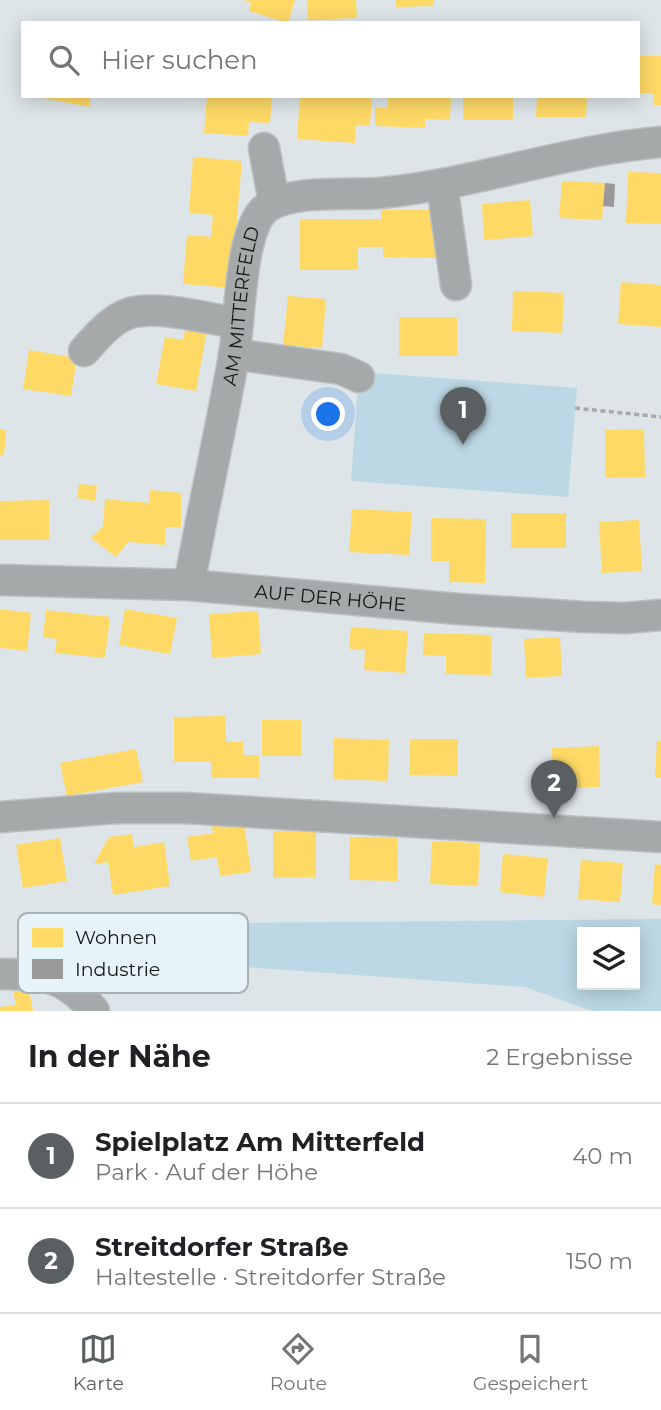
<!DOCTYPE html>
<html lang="de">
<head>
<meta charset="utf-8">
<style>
	:root { --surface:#fff; --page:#f2f2f2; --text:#202124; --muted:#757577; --line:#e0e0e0; --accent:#5a6062 }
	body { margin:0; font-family:Montserrat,sans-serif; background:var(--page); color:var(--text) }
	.controls { position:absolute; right:21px; bottom:21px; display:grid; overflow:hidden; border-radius:0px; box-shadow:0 4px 18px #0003 }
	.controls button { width:63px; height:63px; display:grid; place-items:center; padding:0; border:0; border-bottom:2px solid var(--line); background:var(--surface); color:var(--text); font:35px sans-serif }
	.you { position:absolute; left:329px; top:415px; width:24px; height:24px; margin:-18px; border:5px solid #fff; border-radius:50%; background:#1a73e8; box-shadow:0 0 0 10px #1a73e833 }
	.badge { display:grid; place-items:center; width:46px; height:46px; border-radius:50%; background:var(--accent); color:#fff; font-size:23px; font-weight:700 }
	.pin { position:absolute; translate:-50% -58px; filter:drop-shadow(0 2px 4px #0008) }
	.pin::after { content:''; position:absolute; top:37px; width:24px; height:21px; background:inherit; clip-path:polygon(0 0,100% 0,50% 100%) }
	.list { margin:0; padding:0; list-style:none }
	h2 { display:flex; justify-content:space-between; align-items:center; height:91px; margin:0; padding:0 28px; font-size:30px }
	h2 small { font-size:23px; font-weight:400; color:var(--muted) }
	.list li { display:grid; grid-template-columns:46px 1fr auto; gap:21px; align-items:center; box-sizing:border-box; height:105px; padding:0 28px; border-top:2px solid var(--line) }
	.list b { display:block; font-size:26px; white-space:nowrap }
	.list p { margin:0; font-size:23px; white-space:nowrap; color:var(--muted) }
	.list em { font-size:23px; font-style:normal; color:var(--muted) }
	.icon { flex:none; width:38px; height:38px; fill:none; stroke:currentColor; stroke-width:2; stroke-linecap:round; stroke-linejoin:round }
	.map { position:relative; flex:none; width:661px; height:1011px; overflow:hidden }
	.search { position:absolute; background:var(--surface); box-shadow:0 4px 18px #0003; left:21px; right:21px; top:21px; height:77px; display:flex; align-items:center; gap:18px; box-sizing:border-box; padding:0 24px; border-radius:0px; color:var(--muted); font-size:26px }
	.sheet { height:301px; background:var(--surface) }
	nav { display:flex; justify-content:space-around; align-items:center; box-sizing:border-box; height:98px; border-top:2px solid var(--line); background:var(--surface); font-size:19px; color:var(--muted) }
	nav a { display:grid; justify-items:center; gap:4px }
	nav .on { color:var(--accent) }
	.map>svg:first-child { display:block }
	.green { fill:#bcd8e4; fill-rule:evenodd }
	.homes { fill:#ffd966 }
	.industry { fill:#999 }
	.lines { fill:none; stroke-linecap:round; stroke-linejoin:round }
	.minor-casing { stroke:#babfc2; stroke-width:33 }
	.path { stroke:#a6aaac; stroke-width:3.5; stroke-dasharray:5 3.5; stroke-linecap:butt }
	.minor { stroke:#a6a9aa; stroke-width:30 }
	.labels { text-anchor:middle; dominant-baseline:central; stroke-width:7; stroke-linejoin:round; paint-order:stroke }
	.street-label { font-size:19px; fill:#14181a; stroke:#e6f4f9 }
	.key { fill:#e6f4f9; stroke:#a7b2b6; stroke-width:2 }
	.key-label { font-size:19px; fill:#14181a }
</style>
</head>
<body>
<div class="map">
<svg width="661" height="1011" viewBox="0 0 661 1011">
	<rect width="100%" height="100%" fill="#dde5e8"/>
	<path class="green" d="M359 372 577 388 568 497 351 481Z
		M661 919V1011H592L525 987 188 963 137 964 135 924ZM582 932H635V985H582Z"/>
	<path class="homes" d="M244 0H295L288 23 249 11 251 3Z
		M307 0H356L357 18 308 20Z
		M396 0H434V6L396 7Z
		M638 56H661V105H653V93H638Z
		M42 96H91L89 107 42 98Z
		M207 96H272L270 123 249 122 248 136 204 133Z
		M300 96H372L370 126 356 125 355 143 297 139Z
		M388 96 451 97 450 120 425 119V128L375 126V108H387Z
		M463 96H513V120H463Z
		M537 96H587L586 117H536Z
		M193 157 242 161 231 288 183 284 187 235 211 237 213 215 189 213Z
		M628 172 661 173V224L626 223Z
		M562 181 605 183 602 220 559 218Z
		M530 200 533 236 484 240 482 204Z
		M381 210H438V258L383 257V247H358V270H300V219H381Z
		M621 282 661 285V327L618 324Z
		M513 291 564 293 562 333 512 331Z
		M288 296 326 299 322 348 283 345Z
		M399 317H457V356H399Z
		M186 326 207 330 196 391 156 384 165 337 183 340Z
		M29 350 77 358 71 396 23 389Z
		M644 429 645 477 605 478V430Z
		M0 430H6L4 455H0Z
		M79 484 97 486 95 501 77 498Z
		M150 490 181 493V527H165V545L128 542 116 557 91 538 103 526 105 499 149 503Z
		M49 500V540H0V501Z
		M352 509 412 512 409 555 349 552Z
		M511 513H566V548H511Z
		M431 518 486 519 485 583 449 582V561H431Z
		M639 520 642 571 602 573 599 522Z
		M0 609 31 613 27 651 0 648Z
		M125 609 177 618 170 654 119 645Z
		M46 610 110 617 105 658 55 653 57 639 43 637Z
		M258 611 261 654 212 658 209 614Z
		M351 627 408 631 405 673 364 670 365 650 349 649Z
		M424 633 492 635 491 675 446 674V656L423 655Z
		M560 637 562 676 526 678 524 639Z
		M225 716 226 742H243V755H259V778H211V762H174V717Z
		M262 720H301V756H262Z
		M334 738 389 740 388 781 333 779Z
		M410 739H458V776L410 775Z
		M657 740 661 741V778H655Z
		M599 746 600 787 553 788 552 748Z
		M136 749 143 782 67 796 60 763Z
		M244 822 251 872 220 876 217 857 191 861 187 837 213 833 212 826Z
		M316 830V877L273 878V831Z
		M132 834 134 847 164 842 170 886 113 895 108 862 94 864 109 837Z
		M350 837H398L397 881 349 880Z
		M60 838 67 881 23 888 16 845Z
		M432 841 480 843 478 886 430 884Z
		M503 854 548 858 544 897 500 892Z
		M581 860 623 863 620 902 578 899Z
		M655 864 661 865V905L652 904Z
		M28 983 33 1011H0V1007L16 1005 12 985Z"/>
	<path class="industry" d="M605 183 615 184 614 207 603 206Z"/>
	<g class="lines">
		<g class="minor-casing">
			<g id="minor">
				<path d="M264 148 274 202"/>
				<path d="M442 184 456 285"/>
				<path d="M84 351C97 337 111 319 130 313 160 305 208 319 238 323"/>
				<path d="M234 354 341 369 359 377"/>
				<path id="s1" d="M0 580 189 585 458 609 585 617 626 618 661 615"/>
				<path id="s2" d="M189 585C203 509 220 433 234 356 240 320 240 238 262 212 283 188 349 196 380 193 475 184 566 150 661 142"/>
				<path d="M0 817 116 808H185L661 837"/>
				<path d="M0 974C44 975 64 974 94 1011"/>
			</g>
		</g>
		<path class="path" d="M575 408 661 417"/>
		<use href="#minor" class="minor"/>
	</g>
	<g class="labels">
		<g class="street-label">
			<text stroke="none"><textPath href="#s2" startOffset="284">AM MITTERFELD</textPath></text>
			<text stroke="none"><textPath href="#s1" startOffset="331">AUF DER HÖHE</textPath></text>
		</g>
	</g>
	<rect x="18" y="913" width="230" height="80" rx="10" class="key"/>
	<rect x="32" y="928" width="31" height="19" fill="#ffd966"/>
	<rect x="32" y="959" width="31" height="20" fill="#999"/>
	<g class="key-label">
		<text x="75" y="944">Wohnen</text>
		<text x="75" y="976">Industrie</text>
	</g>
</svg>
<div class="controls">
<button><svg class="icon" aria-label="layers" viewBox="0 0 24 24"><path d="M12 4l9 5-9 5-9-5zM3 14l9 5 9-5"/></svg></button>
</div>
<div class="you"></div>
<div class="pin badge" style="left:463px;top:445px">1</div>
<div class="pin badge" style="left:554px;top:818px">2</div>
<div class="search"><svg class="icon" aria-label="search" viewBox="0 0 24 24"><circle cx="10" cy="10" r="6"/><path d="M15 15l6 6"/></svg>Hier suchen</div>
</div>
<section class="sheet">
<h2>In der Nähe<small>2 Ergebnisse</small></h2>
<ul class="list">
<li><span class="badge">1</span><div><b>Spielplatz Am Mitterfeld</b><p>Park · Auf der Höhe</p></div><em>40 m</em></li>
<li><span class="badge">2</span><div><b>Streitdorfer Straße</b><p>Haltestelle · Streitdorfer Straße</p></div><em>150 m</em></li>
</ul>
</section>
<nav>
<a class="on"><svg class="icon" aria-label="map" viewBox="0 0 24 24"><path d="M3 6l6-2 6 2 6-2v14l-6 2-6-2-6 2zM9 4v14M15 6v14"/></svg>Karte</a>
<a><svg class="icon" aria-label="directions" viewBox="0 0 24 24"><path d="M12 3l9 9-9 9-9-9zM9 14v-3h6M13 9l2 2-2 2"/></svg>Route</a>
<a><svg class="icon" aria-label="saved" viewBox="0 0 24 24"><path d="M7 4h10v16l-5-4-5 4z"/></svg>Gespeichert</a>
</nav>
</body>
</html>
